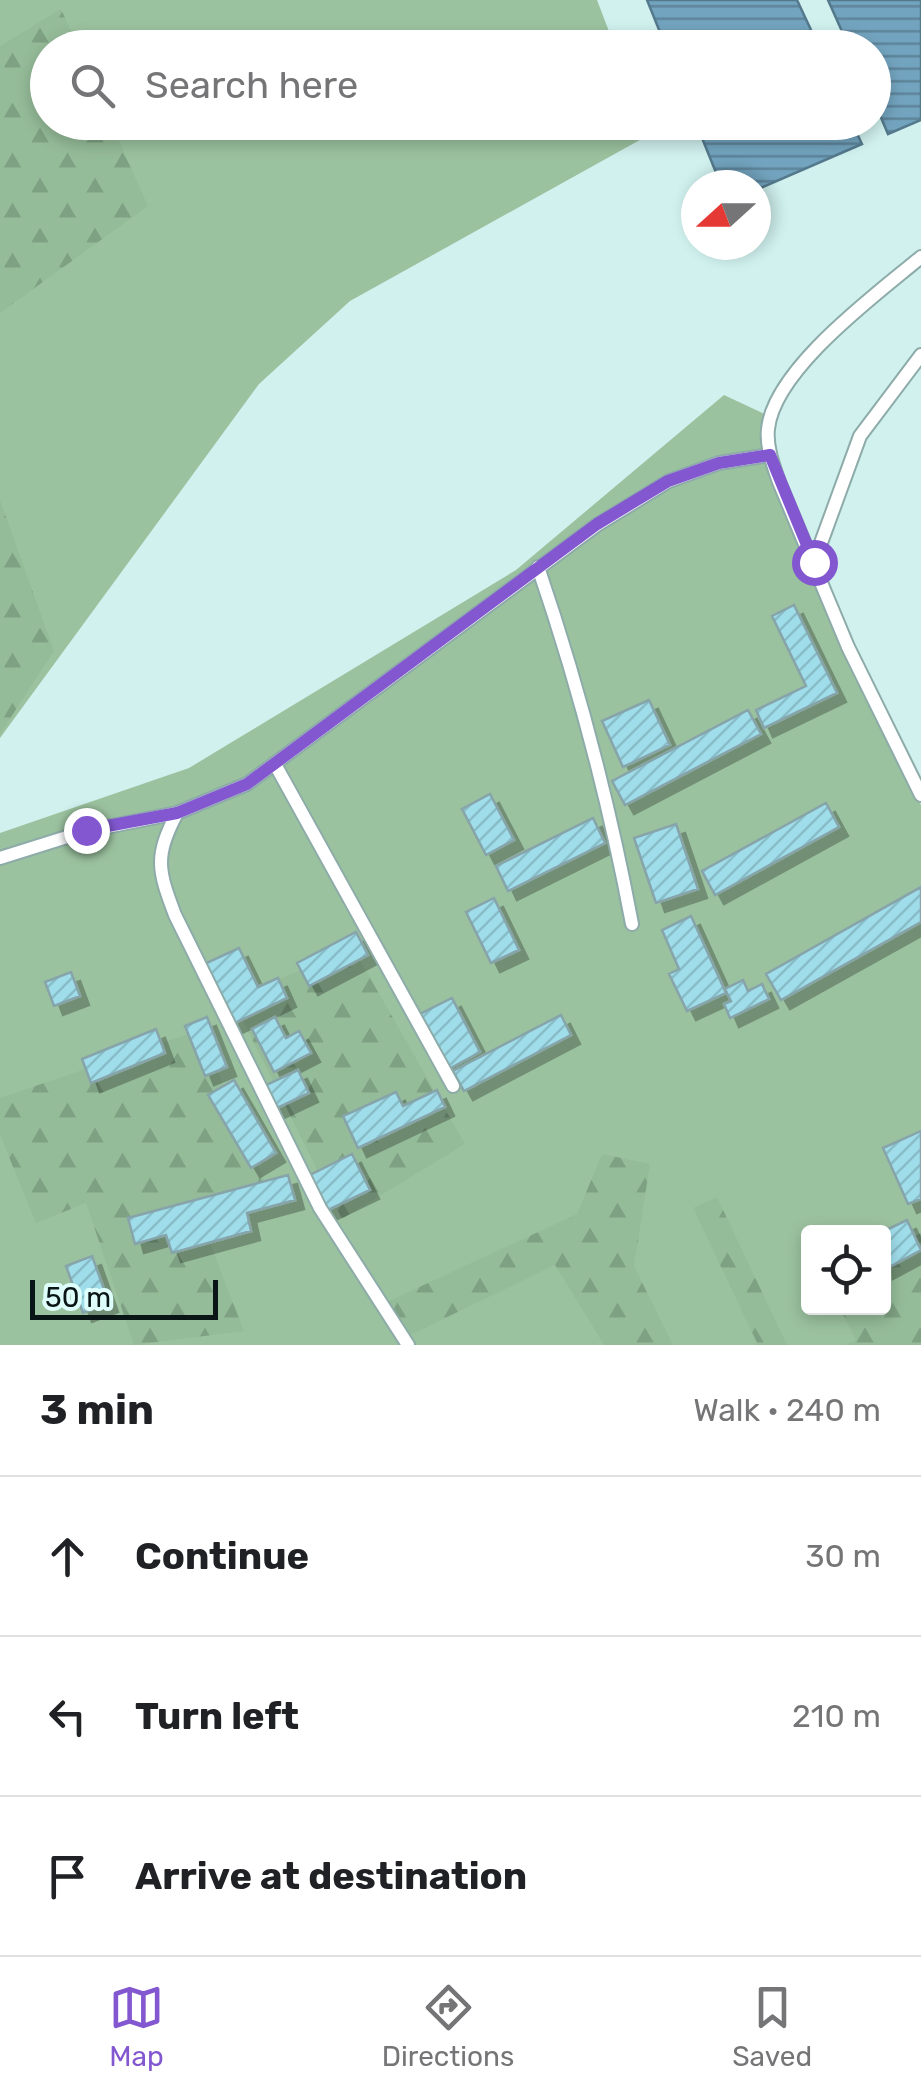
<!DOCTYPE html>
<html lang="en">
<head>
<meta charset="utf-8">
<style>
	:root { --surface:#fff; --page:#f6f6f6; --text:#202124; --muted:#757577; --line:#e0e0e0; --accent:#8257d0 }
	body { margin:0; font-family:Rubik,sans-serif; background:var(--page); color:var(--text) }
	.controls { position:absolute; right:30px; bottom:30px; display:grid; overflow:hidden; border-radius:10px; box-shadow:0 5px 15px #0003 }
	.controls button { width:90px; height:90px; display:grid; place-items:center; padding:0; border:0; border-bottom:2px solid var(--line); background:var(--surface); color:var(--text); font:50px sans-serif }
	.compass { position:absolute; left:681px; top:170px; width:90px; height:90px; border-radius:50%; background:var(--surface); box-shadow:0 5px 15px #0003; rotate:249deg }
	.scale { position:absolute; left:30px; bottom:25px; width:188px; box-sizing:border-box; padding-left:10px; border:5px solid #0a1515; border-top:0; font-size:28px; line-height:35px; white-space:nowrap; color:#0a1515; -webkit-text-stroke:8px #defefb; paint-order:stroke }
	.stop { position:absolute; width:30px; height:30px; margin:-22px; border:8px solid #8257d0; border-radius:50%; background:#fff }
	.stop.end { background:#8257d0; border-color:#fff; box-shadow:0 2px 10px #0008 }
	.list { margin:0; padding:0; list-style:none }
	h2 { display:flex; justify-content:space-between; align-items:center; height:130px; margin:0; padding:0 40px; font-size:42px }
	h2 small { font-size:32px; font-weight:400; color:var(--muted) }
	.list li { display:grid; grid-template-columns:65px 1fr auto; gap:30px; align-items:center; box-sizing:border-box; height:160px; padding:0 40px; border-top:2px solid var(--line) }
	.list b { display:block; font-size:38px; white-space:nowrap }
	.list em { font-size:32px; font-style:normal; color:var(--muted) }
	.icon { flex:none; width:55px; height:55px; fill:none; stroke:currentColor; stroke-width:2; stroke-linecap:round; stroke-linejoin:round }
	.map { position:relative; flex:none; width:921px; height:1345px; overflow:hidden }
	.search { position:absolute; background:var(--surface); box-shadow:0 5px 15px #0003; left:30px; right:30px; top:30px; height:110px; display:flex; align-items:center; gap:25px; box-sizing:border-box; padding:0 35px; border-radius:55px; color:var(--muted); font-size:38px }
	.sheet { height:610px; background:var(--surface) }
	nav { display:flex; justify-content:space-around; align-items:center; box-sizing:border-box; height:140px; border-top:2px solid var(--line); background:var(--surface); font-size:28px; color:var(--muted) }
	nav a { display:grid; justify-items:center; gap:5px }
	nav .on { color:var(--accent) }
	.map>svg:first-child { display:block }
	.grass { fill:#9bc29f; fill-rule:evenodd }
	.forest { fill:url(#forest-firs) }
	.water { fill:url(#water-rules); stroke:#54798c; stroke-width:2.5 }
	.building { fill:url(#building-hatch); stroke:#86a4aa; stroke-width:2.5; filter:url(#shadow) }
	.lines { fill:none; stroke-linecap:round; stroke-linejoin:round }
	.service-casing { stroke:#8daba9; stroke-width:16 }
	.service { stroke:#fff; stroke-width:12 }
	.route { stroke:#8257d0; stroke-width:12 }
</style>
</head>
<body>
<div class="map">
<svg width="921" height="1345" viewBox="0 0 921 1345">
	<defs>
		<pattern id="forest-firs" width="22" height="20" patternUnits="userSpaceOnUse" patternTransform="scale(2.5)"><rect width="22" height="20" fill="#95bc99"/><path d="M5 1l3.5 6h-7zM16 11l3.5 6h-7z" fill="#7fa183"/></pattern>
		<pattern id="water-rules" width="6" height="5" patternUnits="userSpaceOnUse" patternTransform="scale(2.5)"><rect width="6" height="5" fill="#73a4bf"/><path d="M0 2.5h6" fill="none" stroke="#5d849a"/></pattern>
		<pattern id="building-hatch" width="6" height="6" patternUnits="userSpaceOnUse" patternTransform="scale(2.5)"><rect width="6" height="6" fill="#9fddea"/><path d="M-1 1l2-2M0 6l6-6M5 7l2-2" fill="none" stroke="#88bdc8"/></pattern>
		<filter id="shadow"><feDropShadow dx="9" dy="9" stdDeviation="0" flood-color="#0004"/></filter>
	</defs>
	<rect width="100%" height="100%" fill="#d0f1ee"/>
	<path class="grass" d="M0 0H597L615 47 48 48V122H642L647 136 350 301 259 384 0 738Z
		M724 395 775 419 773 428 782 487 843 648 921 805V1345H0V833L189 768 516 570ZM808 1232H884V1308H808Z"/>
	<path class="forest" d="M61 9 78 47 48 48V122L111 123 148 206 0 313V46Z
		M0 500 54 651 0 734Z
		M353 948 465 1144 342 1219 232 999Z
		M200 1030 275 1205 204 1228 244 1331 134 1345 86 1203 36 1223 0 1135V1098Z
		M602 1154 650 1164 634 1266 673 1345H604L555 1265 406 1337 387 1302 577 1214Z
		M717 1197 787 1345H758L693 1208Z
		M921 1233V1345H846L856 1340 840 1308H884V1251Z"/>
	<path class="water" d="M647 0H797L819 47H666Z
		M828 0H921V120L888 134 874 101V48L849 47Z
		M696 123H852L862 144 756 190V185H721Z"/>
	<path class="building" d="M794 605 837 693 764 728 756 710 806 686 772 616Z
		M649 700 670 745 623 767 602 721Z
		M748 710 761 734 625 805 612 781Z
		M490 794 514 840 486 855 462 809Z
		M826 803 839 827 715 895 702 871Z
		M593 818 605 843 508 891 496 866Z
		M676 824 698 889 656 903 634 838Z
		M921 887V922L781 1000 766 974Z
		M494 898 519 950 491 963 466 912Z
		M691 916 726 993 687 1011 669 974 679 969 662 930Z
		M356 932 368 955 309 986 297 963Z
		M239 948 258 987 278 978 287 998 231 1025 202 965Z
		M71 972 80 996 54 1006 45 982Z
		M743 980 748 991 762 984 769 999 730 1018 724 1004 731 1001 725 989Z
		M452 998 480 1052 449 1069 420 1014Z
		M561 1015 571 1035 464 1091 453 1071Z
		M207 1017 227 1067 205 1076 185 1026Z
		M275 1017 286 1038 299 1031 311 1053 274 1072 252 1029Z
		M156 1029 165 1053 91 1083 82 1059Z
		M298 1070 309 1093 275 1109 264 1086Z
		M234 1080 276 1153 251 1168 208 1095Z
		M437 1090 445 1107 358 1148 343 1116 396 1092 403 1106Z
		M921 1131V1199L908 1204 883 1148Z
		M352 1154 370 1190 328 1210 310 1175Z
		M288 1175 295 1200 247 1213 251 1231 172 1253 166 1235 135 1244 128 1218Z
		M907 1220 921 1250 884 1270 882 1232Z
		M92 1256 109 1303 83 1313 66 1266Z"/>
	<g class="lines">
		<g class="service-casing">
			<path id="service" d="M921 257C877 294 774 369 768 429 766 446 773 465 779 482L848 647 921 795
				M814 562 860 436 921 355
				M538 567C578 684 609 802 632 924
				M276 766 453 1086
				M177 813C154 857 158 870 175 915L320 1208 408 1345
				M0 858 86 831 177 813 247 784 597 525 669 481 719 463 770 455"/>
		</g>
		<use href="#service" class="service"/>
	</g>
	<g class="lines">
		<path class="route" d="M86 830 177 813 247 784 597 524 668 481 719 463 770 455 814 562"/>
	</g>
</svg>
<div class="controls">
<button><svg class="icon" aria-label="locate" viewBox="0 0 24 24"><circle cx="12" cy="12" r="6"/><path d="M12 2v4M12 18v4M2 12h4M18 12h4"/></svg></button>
</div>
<svg class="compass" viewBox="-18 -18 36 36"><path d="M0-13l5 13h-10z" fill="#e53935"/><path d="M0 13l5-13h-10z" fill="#757577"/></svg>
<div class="scale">50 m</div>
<div class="stop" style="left:814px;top:562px"></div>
<div class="stop end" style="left:86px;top:830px"></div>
<div class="search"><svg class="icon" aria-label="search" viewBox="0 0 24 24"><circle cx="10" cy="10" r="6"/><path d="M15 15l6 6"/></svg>Search here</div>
</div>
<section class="sheet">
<h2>3 min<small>Walk · 240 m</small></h2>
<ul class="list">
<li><svg class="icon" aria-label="ahead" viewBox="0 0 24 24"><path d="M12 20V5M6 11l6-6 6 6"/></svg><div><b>Continue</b></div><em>30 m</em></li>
<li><svg class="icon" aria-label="left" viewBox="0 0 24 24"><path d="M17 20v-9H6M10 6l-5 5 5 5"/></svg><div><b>Turn left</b></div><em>210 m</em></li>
<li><svg class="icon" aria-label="arrive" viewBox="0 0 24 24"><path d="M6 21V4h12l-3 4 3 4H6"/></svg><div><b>Arrive at destination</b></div></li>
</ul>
</section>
<nav>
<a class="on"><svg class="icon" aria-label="map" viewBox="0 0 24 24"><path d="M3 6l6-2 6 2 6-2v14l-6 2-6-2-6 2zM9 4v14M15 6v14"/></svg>Map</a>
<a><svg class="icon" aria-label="directions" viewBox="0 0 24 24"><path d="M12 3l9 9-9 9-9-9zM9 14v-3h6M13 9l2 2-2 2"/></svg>Directions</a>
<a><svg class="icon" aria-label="saved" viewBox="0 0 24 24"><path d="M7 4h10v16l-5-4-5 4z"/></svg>Saved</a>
</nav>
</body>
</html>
